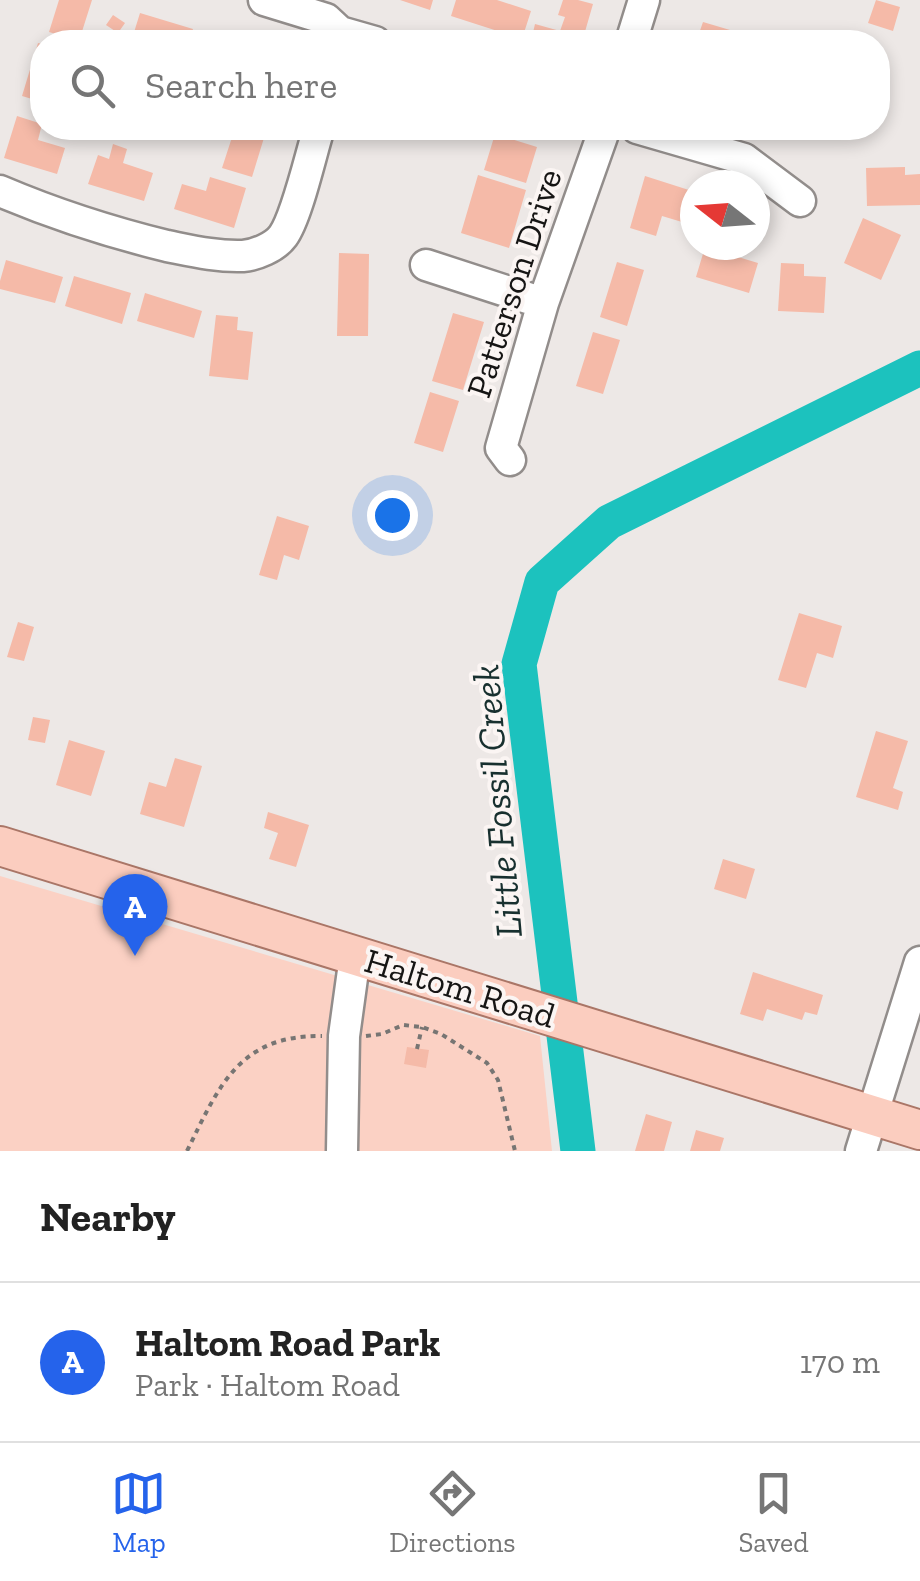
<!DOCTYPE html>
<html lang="en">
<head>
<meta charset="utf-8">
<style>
	:root { --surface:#fff; --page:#f6f6f6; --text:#222; --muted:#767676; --line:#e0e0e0; --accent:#2563eb }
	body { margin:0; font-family:"Zilla Slab",serif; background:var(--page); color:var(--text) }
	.compass { position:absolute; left:680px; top:170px; width:90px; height:90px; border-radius:50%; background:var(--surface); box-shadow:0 5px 15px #0003; rotate:287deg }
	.you { position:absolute; left:392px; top:515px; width:35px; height:35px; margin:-25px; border:8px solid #fff; border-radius:50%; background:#1a73e8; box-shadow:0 0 0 15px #1a73e833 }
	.badge { display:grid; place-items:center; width:65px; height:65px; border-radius:50%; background:var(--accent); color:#fff; font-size:32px; font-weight:700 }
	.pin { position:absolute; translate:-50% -82px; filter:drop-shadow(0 2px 5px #0008) }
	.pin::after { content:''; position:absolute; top:52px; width:35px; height:30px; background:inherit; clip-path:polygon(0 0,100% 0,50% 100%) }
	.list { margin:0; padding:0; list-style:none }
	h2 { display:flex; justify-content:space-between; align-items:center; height:130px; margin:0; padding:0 40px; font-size:42px }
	h2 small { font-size:32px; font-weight:400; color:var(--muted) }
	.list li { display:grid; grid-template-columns:65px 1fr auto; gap:30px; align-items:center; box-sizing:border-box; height:160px; padding:0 40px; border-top:2px solid var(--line) }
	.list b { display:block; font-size:38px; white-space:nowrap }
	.list p { margin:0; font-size:32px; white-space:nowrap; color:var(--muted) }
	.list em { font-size:32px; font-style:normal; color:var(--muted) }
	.icon { flex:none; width:55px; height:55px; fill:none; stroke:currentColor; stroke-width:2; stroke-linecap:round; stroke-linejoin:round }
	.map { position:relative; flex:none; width:920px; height:1151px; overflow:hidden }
	.search { position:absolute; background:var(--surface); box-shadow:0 5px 15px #0003; left:30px; right:30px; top:30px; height:110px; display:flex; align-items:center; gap:25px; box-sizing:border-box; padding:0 35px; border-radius:40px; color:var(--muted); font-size:38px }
	.sheet { height:290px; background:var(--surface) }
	nav { display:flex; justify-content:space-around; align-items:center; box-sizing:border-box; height:140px; border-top:2px solid var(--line); background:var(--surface); font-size:28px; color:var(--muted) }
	nav a { display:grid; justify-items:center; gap:5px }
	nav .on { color:var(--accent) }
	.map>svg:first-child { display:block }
	.green { fill:#fbd1c4 }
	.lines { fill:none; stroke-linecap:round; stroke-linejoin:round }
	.river { stroke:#1cc2be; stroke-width:35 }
	.building { fill:#f5baa8 }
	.minor-casing { stroke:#928d8b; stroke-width:35 }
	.major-casing { stroke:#aa7667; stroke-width:42 }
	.path { stroke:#777573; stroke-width:4; stroke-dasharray:5 5; stroke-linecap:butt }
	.minor { stroke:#fff; stroke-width:30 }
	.major { stroke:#fbcdbf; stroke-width:38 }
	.labels { text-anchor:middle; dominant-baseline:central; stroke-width:8; stroke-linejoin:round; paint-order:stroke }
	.street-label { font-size:35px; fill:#161514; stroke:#fbf5f3 }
	.water-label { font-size:38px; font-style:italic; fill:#18302f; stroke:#fbf5f3 }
</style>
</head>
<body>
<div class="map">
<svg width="920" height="1151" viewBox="0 0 920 1151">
	<rect width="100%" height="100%" fill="#ede8e6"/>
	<path class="green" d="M0 876 540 1036 552 1151H0Z"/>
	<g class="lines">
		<path class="river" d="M578 1151 519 664 542 582 609 522 920 368"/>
	</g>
	<path class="building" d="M59 0H92L79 41 49 32Z
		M400 0H433L430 10Z
		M456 0H497L531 11 522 39 451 16Z
		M563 0H578L593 4 582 42 531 41 535 24 560 31 565 17 558 15Z
		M876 0 900 7 893 31 868 23Z
		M140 13 193 29 189 42H131Z
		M113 15 125 23 118 33 106 25Z
		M703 22 730 30 726 42H696Z
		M38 43 42 44V102L22 96Z
		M17 116 42 124 38 140 65 148 57 174 4 158Z
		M235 128H267L252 177 222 168Z
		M495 134 537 147 526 183 484 170Z
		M113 144 127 149 123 163 153 173 144 201 88 184 98 155 109 159Z
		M905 167V175L920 174V205L867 206 866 168Z
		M478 175 526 190 509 248 461 233Z
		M645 176 692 191 682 222 662 216 656 236 630 228Z
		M210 177 246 188 234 228 174 209 182 184 206 191Z
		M863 218 901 235 881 280 844 263Z
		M705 247 758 263 749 293 696 277Z
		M339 253 369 254 368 336H337Z
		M6 260 63 277 55 303 0 289V281Z
		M617 262 644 270 627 326 600 317Z
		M781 263 804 264V276L826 277 824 313 778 311Z
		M74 276 131 293 122 324 65 306Z
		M145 293 202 311 194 338 137 321Z
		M453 313 484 322 463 390 432 381Z
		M216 315 238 317 237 330 253 332 248 380 209 376Z
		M593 332 620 340 603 394 576 386Z
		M430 392 459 401 443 452 414 443Z
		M277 516 309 526 299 560 284 555 277 580 259 575Z
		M799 613 842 626 833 658 817 653 806 688 778 680Z
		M18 622 34 627 24 661 7 657Z
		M33 717 50 720 45 743 28 740Z
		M876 731 908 741 893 788 903 792 898 810 856 797Z
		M69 740 105 751 91 796 56 785Z
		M175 758 202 766 184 827 140 814 149 782 166 787Z
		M268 812 309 825 296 867 269 859 278 833 264 828Z
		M723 859 755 869 746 899 714 889Z
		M753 972 823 995 817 1015 805 1012 802 1020 767 1009 763 1021 740 1014Z
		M407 1047 429 1050 426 1068 404 1064Z
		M646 1114 672 1122 664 1151H635Z
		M696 1130 724 1138 720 1151H690Z"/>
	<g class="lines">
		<g class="minor-casing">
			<path id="minor" d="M264 0 326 19 340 32 375 42
				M631 42 644 0
				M637 128 744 159 800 201
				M0 191C54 214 110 232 167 246 192 251 217 257 243 256 256 255 275 247 283 236 297 217 311 153 319 128
				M426 265 543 303
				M510 460 501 448 543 303 605 128
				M342 1151 344 1036 355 956
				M861 1151 920 962"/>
		</g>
		<g class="major-casing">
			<path id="major" d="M0 846 920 1130"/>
		</g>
		<path class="path" d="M366 1036 382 1034 403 1025 422 1027 441 1034 487 1063 498 1080 515 1151
			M417 1049 422 1027
			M187 1151C219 1086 239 1035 322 1036"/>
		<use href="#minor" class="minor"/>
		<use href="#major" class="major"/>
	</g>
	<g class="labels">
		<g class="street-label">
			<text transform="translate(514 283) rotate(-72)">Patterson Drive</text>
			<text transform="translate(460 988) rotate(17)">Haltom Road</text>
		</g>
		<g class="water-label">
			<text transform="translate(497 801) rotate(-95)">Little Fossil Creek</text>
		</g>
	</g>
</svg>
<svg class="compass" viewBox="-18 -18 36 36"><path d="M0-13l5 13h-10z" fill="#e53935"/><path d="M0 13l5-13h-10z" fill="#767676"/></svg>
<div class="you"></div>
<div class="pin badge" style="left:135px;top:956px">A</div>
<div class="search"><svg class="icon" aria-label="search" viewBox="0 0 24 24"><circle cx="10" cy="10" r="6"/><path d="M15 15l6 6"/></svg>Search here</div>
</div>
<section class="sheet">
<h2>Nearby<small></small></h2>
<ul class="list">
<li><span class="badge">A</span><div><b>Haltom Road Park</b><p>Park · Haltom Road</p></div><em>170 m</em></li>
</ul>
</section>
<nav>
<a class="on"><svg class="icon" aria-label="map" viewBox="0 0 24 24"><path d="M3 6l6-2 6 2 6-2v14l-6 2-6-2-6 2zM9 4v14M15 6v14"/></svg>Map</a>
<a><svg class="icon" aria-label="directions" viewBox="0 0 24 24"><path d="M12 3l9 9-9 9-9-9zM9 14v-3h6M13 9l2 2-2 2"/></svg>Directions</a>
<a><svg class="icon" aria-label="saved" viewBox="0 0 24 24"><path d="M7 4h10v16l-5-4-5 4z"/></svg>Saved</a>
</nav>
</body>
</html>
